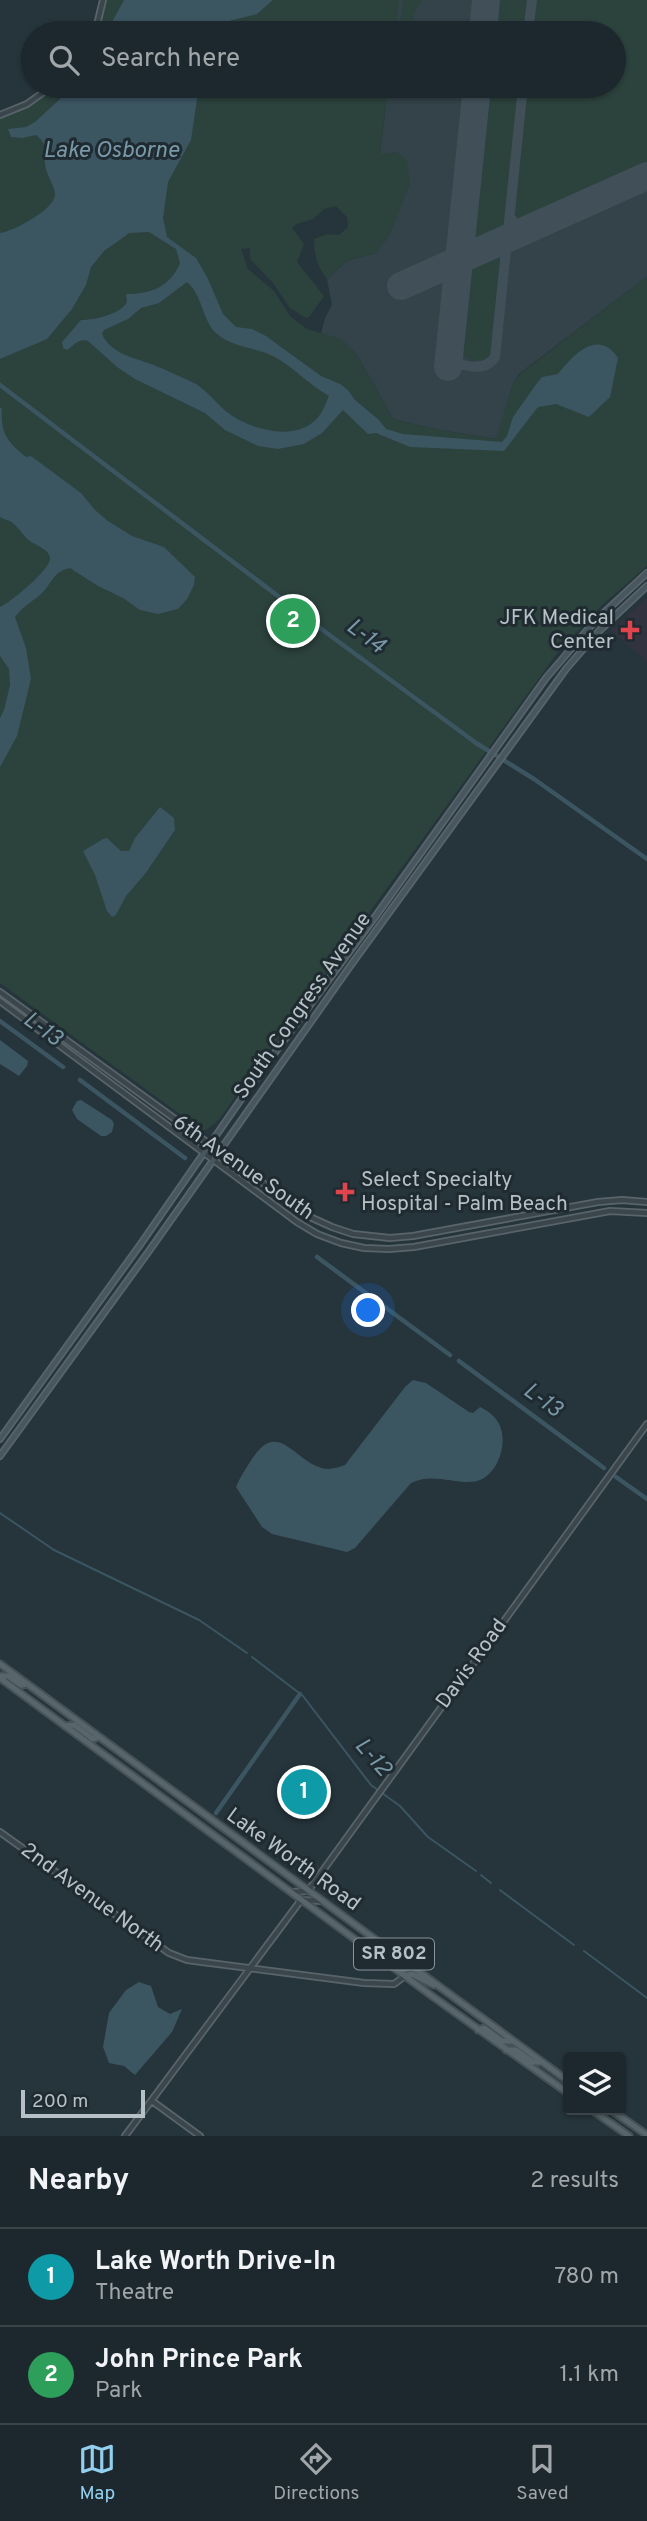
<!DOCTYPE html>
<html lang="en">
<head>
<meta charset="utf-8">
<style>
	:root { --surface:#1c282d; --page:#253035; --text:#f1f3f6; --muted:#a0a6aa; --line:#3a4449; --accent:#93cfef }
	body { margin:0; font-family:Overpass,sans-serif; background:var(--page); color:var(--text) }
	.controls { position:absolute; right:21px; bottom:21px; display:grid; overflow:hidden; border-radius:7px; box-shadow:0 2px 5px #0004 }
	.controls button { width:63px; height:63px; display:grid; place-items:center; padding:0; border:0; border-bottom:2px solid var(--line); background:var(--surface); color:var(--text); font:35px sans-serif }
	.scale { position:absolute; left:21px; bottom:18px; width:124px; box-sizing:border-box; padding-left:7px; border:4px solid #b6c1c7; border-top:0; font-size:19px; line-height:24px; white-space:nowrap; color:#b6c1c7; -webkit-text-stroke:5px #1f2b31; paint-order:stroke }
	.you { position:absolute; left:369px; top:1311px; width:24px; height:24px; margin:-18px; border:5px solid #fff; border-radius:50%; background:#1a73e8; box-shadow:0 0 0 10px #1a73e833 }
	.badge { display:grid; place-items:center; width:46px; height:46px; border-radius:50%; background:var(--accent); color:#fff; font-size:23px; font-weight:700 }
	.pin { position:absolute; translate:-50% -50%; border:4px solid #fff; box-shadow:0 2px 7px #0006 }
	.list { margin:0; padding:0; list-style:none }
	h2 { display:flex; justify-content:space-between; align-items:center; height:91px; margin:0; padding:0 28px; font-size:30px }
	h2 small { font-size:23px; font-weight:400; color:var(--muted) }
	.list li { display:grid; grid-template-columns:46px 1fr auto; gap:21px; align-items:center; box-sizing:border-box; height:98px; padding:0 28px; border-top:2px solid var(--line) }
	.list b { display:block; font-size:26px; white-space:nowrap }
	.list p { margin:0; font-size:23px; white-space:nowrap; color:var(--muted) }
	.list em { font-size:23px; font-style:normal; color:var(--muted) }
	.icon { flex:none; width:38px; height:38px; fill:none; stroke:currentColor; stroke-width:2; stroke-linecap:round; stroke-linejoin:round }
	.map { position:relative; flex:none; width:647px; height:2136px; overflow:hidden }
	.search { position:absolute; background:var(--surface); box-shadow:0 2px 5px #0004; left:21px; right:21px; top:21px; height:77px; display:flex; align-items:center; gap:18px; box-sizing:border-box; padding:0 24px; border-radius:38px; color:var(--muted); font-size:26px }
	.sheet { height:287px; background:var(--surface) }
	nav { display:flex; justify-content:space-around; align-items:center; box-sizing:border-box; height:98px; border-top:2px solid var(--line); background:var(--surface); font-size:19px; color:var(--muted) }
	nav a { display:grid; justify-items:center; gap:4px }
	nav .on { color:var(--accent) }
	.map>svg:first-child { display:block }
	.medical { fill:#31333e }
	.airport { fill:#344249 }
	.green { fill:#2c423d }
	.water { fill:#3b5561; fill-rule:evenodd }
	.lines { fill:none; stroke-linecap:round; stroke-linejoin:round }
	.stream { stroke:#3b5561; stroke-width:2 }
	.canal { stroke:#3b5561; stroke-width:4.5 }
	.taxiway { stroke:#415058; stroke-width:10 }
	.runway { stroke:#415058; stroke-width:28 }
	.tertiary-casing { stroke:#58646a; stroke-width:8 }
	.secondary-casing { stroke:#58646a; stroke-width:8 }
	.primary-casing { stroke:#465258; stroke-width:9 }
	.tertiary { stroke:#3a464c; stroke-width:4.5 }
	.secondary { stroke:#48575f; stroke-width:4.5 }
	.primary { stroke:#58666c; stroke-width:5 }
	.health-dot { fill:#e0444e; stroke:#1f2b31; stroke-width:2.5 }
	.labels { text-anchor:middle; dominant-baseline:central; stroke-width:6; stroke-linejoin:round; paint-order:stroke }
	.shield { fill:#1f2b31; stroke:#89949a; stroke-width:2 }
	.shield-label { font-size:19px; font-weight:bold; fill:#b6c1c7 }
	.poi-label { font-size:21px; fill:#b6c1c7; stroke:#1f2b31; text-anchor:end }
	.street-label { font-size:21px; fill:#b6c1c7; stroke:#1f2b31 }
	.water-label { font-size:23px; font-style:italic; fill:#7999a8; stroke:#1f2b31 }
</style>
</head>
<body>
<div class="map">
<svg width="647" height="2136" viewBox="0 0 647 2136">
	<rect width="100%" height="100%" fill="#26353c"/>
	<path class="medical" d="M647 597V661L611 631Z"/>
	<path class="airport" d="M398 0H647V277L520 373 513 383 497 439 439 430 393 419 356 353 321 333 325 318 332 305 327 279 348 260 376 253 380 155 388 86H614V33H394Z"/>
	<path class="green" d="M105 0H399L395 33H97Z
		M403 0H422L413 15 418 33H399Z
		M497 0H528L526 20 520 26C509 27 502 25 495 16Z
		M536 0H647V168L526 223 516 218 514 212 527 86H614V33H533Z
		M55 86H388L380 154 397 152 407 161 410 184 390 235 376 253 348 260 327 279C317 266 314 255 314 239L327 234 339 235 348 227 347 217 336 206 324 209 313 219 297 224 292 228 304 244 297 262 324 296 310 316 306 318 290 308 273 283 250 259V248L241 249 248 269 274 291 290 316 307 329 341 339 356 353 393 419 439 430 496 439 513 383 521 373 647 277V566L600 607 558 652 251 1076C234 1092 224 1123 203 1131L0 983V116Z
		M488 86H519L504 225 502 231 472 247Z
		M495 252 501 253 491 354 487 359 472 361 461 354 459 346 468 264Z"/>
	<path class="water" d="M124 0H273L257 14 225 22 207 30 206 33H106Z
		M74 86H199L191 140 168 182 163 218 167 237 196 258 208 279 223 314 236 327 252 329 266 336 321 376 340 384 348 390 355 400 379 420 386 429 403 434 502 442 507 436 513 417 537 383 542 377 558 374C573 355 598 328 618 358L610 397 589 417 556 404 538 407 504 451 410 447 376 433 368 434 343 410 322 433 304 444 278 449 258 446 225 430 205 413 135 379 117 367 88 341C78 338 75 345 67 350L63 348 62 342 81 320C95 320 121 314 127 302L126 294C151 294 170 287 180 263L176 249 149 232 129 233 124 237 104 251 91 267 86 285 72 309 47 339 0 359V233C12 232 56 209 55 194 55 186 46 175 45 164 44 151 48 144 36 135L22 138 11 137 8 129 26 127 35 122ZM187 282C202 294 203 322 216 333 235 350 259 346 280 360 297 371 311 386 329 396 325 405 321 417 312 423 289 440 252 429 231 415 216 405 208 389 190 381 178 376 167 370 156 366 137 358 111 355 102 334L104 330 128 319 141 308 159 303Z
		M0 407 2 409C0 434 8 442 26 457L31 456 81 493 95 510 108 521 132 536 164 547 195 577 194 585 187 599 178 609 158 614 140 610 123 598 98 586 70 568C53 571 52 584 41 594 32 602 22 607 15 617L26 648 31 679 17 736 0 767V718L4 710 10 685 9 669 0 656V607C10 603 52 568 50 558 49 549 35 545 30 541 23 536 18 526 10 521 7 520 3 519 0 517Z
		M160 807 174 818 175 830 145 874 126 896 116 915 112 917 107 911 95 875 83 851 103 839 107 838 121 851H129L135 838Z
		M0 1040 28 1061 27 1066 19 1076 0 1064Z
		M81 1100 112 1120 114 1124 112 1132 106 1136H101L77 1119 72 1110 77 1101Z
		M413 1380 426 1383 469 1412 473 1413 480 1407C484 1409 490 1412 493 1416 510 1431 503 1466 484 1478 465 1490 436 1470 411 1483L355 1548 347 1552 272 1534 262 1527 236 1487C240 1477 246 1468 252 1459 277 1420 293 1458 319 1467 328 1471 336 1468 345 1465L405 1387Z
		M139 1982 151 1986 158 2007 170 2014 182 2009 172 2032 135 2075 124 2066 109 2063 103 2047 109 2013 126 1990Z"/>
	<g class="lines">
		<path class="stream" d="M0 1513 54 1550 199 1620 247 1653
			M252 1657 303 1696 371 1785 400 1806 428 1837 476 1871
			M481 1875 491 1883
			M500 1890 574 1945
			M584 1951 647 1998"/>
		<path class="canal" d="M0 385 320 628 476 743 534 779 647 859
			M0 1021 63 1067
			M80 1080 185 1158
			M317 1257 450 1355
			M459 1361 604 1468
			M616 1477 647 1499
			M216 1813 300 1694"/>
		<path class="taxiway" d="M483 29 528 32
			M528 33 532 0
			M510 217 517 227 530 229
			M449 360C463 366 485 373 495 357L523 86"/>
		<path class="runway" d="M483 33 486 0
			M401 286 647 176
			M448 367 477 86"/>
		<g class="tertiary-casing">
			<path id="tertiary" d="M95 33 103 0
				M0 115 27 104 52 86
				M0 992 310 1217 332 1227 353 1234 390 1238 413 1236 598 1202 622 1200 647 1202
				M0 1001 297 1222 317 1234 341 1243 364 1248 389 1249 414 1247 610 1211 647 1213
				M0 1832 169 1953 187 1960 364 1983 394 1984 405 1976
				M291 1892 308 1891 647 1424
				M152 2101 200 2136
				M125 2136 301 1900 321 1901"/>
		</g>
		<g class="secondary-casing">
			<path id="secondary" d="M0 1439 140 1245 251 1085 375 917 546 678 595 621 647 573
				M0 1456 149 1251 351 965 566 669 598 632 647 586"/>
		</g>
		<g class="primary-casing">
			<path id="primary" d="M0 1664 568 2081
				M0 1676H8L21 1685 27 1684
				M0 1678 432 1996 568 2093
				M65 1726 74 1725 93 1739 99 1737
				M383 1958 404 1970 411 1967
				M405 1976 412 1974 434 1985
				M478 2030 484 2028 502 2041H512
				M506 2050H516L533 2062H540
				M592 2110 629 2136
				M611 2110 647 2135"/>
		</g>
		<use href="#tertiary" class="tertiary"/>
		<use href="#secondary" class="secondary"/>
		<use href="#primary" class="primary"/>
	</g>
	<g class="health-dot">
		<path d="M626.5 619.5h7v7h7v7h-7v7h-7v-7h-7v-7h7z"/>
		<path d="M341.5 1181.5h7v7h7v7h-7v7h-7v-7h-7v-7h7z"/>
	</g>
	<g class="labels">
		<rect class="shield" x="354" y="1938.5" width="80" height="31" rx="5"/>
		<g class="shield-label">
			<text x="394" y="1954">SR 802</text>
		</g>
		<g class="poi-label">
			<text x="614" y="618">JFK Medical<tspan x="614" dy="24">Center</tspan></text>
			<text x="361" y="1180" text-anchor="start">Select Specialty<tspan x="361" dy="24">Hospital - Palm Beach</tspan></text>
		</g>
		<g class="street-label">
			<text transform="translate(303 1006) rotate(-55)">South Congress Avenue</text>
			<text transform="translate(243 1168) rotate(35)">6th Avenue South</text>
			<text transform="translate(472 1664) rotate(-54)">Davis Road</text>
			<text transform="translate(293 1860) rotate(36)">Lake Worth Road</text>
			<text transform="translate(92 1898) rotate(36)">2nd Avenue North</text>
		</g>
		<g class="water-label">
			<text x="111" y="151">Lake Osborne</text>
			<text transform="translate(365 637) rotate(37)">L-14</text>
			<text transform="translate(42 1030) rotate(36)">L-13</text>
			<text transform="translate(542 1401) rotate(36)">L-13</text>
			<text transform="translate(372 1758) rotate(49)">L-12</text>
		</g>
	</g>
</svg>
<div class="controls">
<button><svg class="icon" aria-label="layers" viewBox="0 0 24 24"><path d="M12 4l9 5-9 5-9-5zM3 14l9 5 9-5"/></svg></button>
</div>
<div class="scale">200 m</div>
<div class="you"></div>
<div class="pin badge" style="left:304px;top:1792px;background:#0f9aa8">1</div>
<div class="pin badge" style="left:293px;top:621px;background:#2e9e5b">2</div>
<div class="search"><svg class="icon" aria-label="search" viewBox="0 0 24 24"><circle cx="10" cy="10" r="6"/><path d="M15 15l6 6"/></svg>Search here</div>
</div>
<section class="sheet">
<h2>Nearby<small>2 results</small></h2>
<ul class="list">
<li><span class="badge" style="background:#0f9aa8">1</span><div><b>Lake Worth Drive-In</b><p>Theatre</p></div><em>780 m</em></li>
<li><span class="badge" style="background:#2e9e5b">2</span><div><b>John Prince Park</b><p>Park</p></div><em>1.1 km</em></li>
</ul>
</section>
<nav>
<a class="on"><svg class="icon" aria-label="map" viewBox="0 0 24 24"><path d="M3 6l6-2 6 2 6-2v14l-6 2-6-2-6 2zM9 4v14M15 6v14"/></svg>Map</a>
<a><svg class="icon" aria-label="directions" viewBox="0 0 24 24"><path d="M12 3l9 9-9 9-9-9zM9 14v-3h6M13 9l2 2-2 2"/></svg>Directions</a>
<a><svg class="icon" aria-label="saved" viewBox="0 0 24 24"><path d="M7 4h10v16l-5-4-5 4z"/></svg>Saved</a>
</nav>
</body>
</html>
